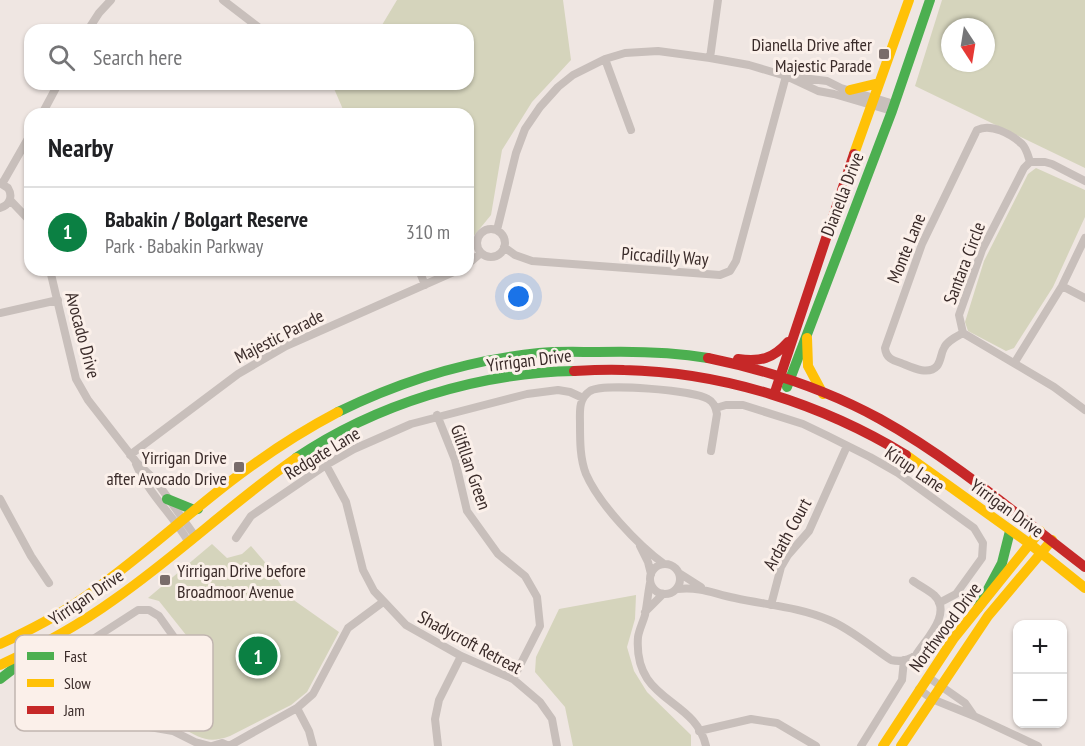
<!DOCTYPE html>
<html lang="en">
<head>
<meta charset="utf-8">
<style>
	:root { --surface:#fff; --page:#f6f6f6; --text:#202124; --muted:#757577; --line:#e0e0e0; --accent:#0b8043 }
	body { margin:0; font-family:"PT Sans Narrow",sans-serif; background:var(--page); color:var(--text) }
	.controls { position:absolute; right:18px; bottom:18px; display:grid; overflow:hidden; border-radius:12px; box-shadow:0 2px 4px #0004 }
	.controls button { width:54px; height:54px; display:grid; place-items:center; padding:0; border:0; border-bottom:2px solid var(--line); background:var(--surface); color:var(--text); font:30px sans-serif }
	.compass { position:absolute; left:941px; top:18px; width:54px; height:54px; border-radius:50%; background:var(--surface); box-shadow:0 2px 4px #0004; rotate:168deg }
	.you { position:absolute; left:519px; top:297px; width:21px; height:21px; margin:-15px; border:4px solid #fff; border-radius:50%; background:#1a73e8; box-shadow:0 0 0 9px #1a73e833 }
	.badge { display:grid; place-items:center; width:39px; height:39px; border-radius:50%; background:var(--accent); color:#fff; font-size:20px; font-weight:700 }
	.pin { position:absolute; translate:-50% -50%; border:3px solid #fff; box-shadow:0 2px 6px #0006 }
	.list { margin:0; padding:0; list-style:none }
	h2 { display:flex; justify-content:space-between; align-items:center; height:78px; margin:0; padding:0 24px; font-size:26px }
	h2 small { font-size:20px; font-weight:400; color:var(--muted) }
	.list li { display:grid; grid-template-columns:39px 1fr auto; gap:18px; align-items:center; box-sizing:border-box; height:90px; padding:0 24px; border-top:2px solid var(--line) }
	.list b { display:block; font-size:22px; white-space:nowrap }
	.list p { margin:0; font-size:20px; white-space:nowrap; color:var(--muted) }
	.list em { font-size:20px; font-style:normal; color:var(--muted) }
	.icon { flex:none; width:33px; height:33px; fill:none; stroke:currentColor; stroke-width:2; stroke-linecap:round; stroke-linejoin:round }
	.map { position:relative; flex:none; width:1085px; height:746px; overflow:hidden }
	.search { position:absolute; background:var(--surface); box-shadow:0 2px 4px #0004; left:24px; top:24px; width:450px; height:66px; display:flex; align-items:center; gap:15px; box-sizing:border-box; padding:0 21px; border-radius:18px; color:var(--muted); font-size:22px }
	.panel { position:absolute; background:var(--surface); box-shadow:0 2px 4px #0004; left:24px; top:108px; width:450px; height:168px; border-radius:18px }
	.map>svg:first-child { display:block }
	.green { fill:#d5d4bc; fill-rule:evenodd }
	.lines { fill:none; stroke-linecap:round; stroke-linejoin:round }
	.street { stroke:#c8bfbb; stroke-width:8 }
	.fast { stroke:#4caf50; stroke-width:10 }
	.slow { stroke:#ffc107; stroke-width:10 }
	.jam { stroke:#c62828; stroke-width:10 }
	.poi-dot { fill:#796c6a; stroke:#fbf0ea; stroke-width:2 }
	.labels { text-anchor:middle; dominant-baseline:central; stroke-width:6; stroke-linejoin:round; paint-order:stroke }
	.poi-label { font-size:18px; fill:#3a2b29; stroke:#fbf0ea; text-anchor:end }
	.street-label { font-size:18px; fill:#3a2b29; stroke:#fbf0ea }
	.key { fill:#fbf0ea; stroke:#c1b5b0; stroke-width:1.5 }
	.key-label { font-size:16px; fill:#3a2b29 }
</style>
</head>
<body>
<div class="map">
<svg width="1085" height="746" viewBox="0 0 1085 746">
	<rect width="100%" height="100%" fill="#efe6e2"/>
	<path class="green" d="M397 0H563L571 60 532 102 502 150 491 215 468 243V114H345L332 84H468V30H379Z
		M942 0H1085V168L915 86ZM950 27H986V63H950Z
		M1036 168 1085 190V217L1053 287 1014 348 1006 351 968 331 965 322 984 261 1028 174Z
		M212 544 227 558 242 554 251 546 270 568 288 596 339 632 307 692 291 705 230 736C208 744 201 738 182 728L193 673 190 640 159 601 148 598Z
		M636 595 635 619 627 647 634 671 647 692 691 735V746H573L565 707 535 672 536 657 559 609Z"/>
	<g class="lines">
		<path class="street" d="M223 0 262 30
			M88 30 99 13 111 0
			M710 58 718 0
			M605 59 631 130
			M794 77 827 81 841 88 894 104
			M42 114 58 84
			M1085 181 1052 164 1045 162H1030L1024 168 982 250 959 315 963 333 1054 387 1085 410
			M0 183 8 188C13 196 10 205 0 208
			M2 184 30 135
			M10 200 30 221
			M477 243a14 14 0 1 1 28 0a14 14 0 1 1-28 0Z
			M497 230 516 153 525 129 540 107 558 87 573 75 605 59 625 53 658 51 710 58 749 65 786 76 818 91 834 94 892 111
			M504 247 515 255 532 261 720 275 730 271 736 261 786 76
			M468 264 481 253
			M50 270 76 379 88 400 137 463 156 481 195 536
			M419 270 425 285
			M1062 286 1085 298
			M0 313 58 300
			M963 333C956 337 947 341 944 348 941 353 941 361 937 366 928 376 911 367 901 363 892 360 886 358 885 348L922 244 977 130C991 123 1011 134 1022 144 1027 149 1028 156 1030 162
			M1015 362 1062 286 1085 238
			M716 408 726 405H743L803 424 828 436 870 457 898 473 974 528 983 543 982 558 956 594 939 603
			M437 415 455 460 467 511 498 554 525 576 537 597 540 626 513 679
			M130 455 238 374 286 346 458 270
			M136 464C148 493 172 514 188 541
			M326 465 346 502 363 570 374 591 406 625 461 656 513 679 540 702 552 719 557 746
			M0 499 31 556 49 583
			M236 538 251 516 326 465 354 449 411 424 527 394 558 390 570 392 583 398
			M640 546 648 562 651 574
			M664 564C638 545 599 504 586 474 580 459 580 441 580 424 580 412 578 399 590 391 603 383 694 390 708 399 714 402 716 408 717 414L711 451
			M650 579a15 15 0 1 1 30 0a15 15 0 1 1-30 0Z
			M679 573 701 587
			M650 583C648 593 647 605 645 615 643 622 639 630 638 637 633 703 695 697 706 746
			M677 589C703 587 711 593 735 598 766 605 799 607 829 620 851 629 871 647 891 660 900 662 908 661 916 655 926 639 953 613 934 595 928 590 920 586 913 581
			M771 605 781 567 788 555 809 531 847 446
			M645 612 663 594
			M928 677 965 703 974 716
			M919 689 932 699 974 716 1038 746
			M297 708 309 731 313 746
			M173 731 185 670 181 647 159 616 149 610H138L73 652 70 662 82 715 88 723 98 726 138 725 173 731 195 742 210 746
			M699 731 751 719 777 723 816 746
			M212 746 222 743 229 746
			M229 746 297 708 313 694 348 628 383 602
			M438 746 435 719 439 700 461 656
			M861 746 902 680 904 660"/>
		<path class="fast" d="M787 387 892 111 930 0
			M338 412C401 381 469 360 539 353 559 351 579 352 598 352 635 351 672 352 708 358
			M296 458C376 404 478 373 574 371
			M167 499 194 510 198 509
			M978 608 1002 563 1010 531
			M0 679 22 662"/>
		<path class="slow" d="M850 90 879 83
			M854 154 909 0
			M807 338 808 366 823 394
			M906 455 1030 544 1085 588
			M0 644C26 632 52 619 76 603 131 566 179 521 231 481 265 455 300 432 338 412
			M0 665C41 646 79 625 115 599 178 555 233 502 296 458
			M883 746 954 638 1040 531
			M901 746 988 616 1052 540"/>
		<path class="jam" d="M708 358C767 370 827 390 880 419 954 460 1018 516 1085 567
			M738 359C760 362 773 359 788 342
			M574 371C591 370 608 369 624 370 723 372 822 404 906 455
			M774 395 854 154"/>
	</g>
	<g class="poi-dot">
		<rect x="878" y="48" width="12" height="12" rx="3"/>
		<rect x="233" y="461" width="12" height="12" rx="3"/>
		<rect x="159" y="574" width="12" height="12" rx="3"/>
	</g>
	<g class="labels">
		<g class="poi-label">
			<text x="872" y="44">Dianella Drive after<tspan x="872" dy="21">Majestic Parade</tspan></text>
			<text x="227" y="457">Yirrigan Drive<tspan x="227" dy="21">after Avocado Drive</tspan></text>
			<text x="177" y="570" text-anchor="start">Yirrigan Drive before<tspan x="177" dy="21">Broadmoor Avenue</tspan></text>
		</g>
		<g class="street-label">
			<text transform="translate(842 194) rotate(-69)">Dianella Drive</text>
			<text transform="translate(906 248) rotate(-68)">Monte Lane</text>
			<text transform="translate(665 256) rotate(4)">Piccadilly Way</text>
			<text transform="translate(964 263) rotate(-69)">Santara Circle</text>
			<text transform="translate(83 335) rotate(75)">Avocado Drive</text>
			<text transform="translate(279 336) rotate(-27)">Majestic Parade</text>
			<text transform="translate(529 360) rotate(-7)">Yirrigan Drive</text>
			<text transform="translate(322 453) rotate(-31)">Redgate Lane</text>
			<text transform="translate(471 467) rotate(71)">Gilfillan Green</text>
			<text transform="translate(915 469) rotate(34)">Kirup Lane</text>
			<text transform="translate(1007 508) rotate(36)">Yirrigan Drive</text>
			<text transform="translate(787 534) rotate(-61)">Ardath Court</text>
			<text transform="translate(86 597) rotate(-34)">Yirrigan Drive</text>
			<text transform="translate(945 627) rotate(-53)">Northwood Drive</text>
			<text transform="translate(470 642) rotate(28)">Shadycroft Retreat</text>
		</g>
	</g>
	<rect x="15" y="635" width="198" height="96" rx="9" class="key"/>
	<rect x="27" y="652" width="27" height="8" fill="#4caf50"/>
	<rect x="27" y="679" width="27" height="8" fill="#ffc107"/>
	<rect x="27" y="706" width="27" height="8" fill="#c62828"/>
	<g class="key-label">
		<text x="64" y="662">Fast</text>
		<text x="64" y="689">Slow</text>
		<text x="64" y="716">Jam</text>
	</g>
</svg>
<div class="controls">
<button>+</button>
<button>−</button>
</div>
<svg class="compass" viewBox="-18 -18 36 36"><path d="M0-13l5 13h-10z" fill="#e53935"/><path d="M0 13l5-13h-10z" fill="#757577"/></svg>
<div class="you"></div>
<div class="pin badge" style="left:258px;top:656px">1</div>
<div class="search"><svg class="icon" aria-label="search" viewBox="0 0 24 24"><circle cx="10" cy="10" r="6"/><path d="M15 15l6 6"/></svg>Search here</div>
<section class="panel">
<h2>Nearby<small></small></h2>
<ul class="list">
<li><span class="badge">1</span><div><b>Babakin / Bolgart Reserve</b><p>Park · Babakin Parkway</p></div><em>310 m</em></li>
</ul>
</section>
</div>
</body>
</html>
